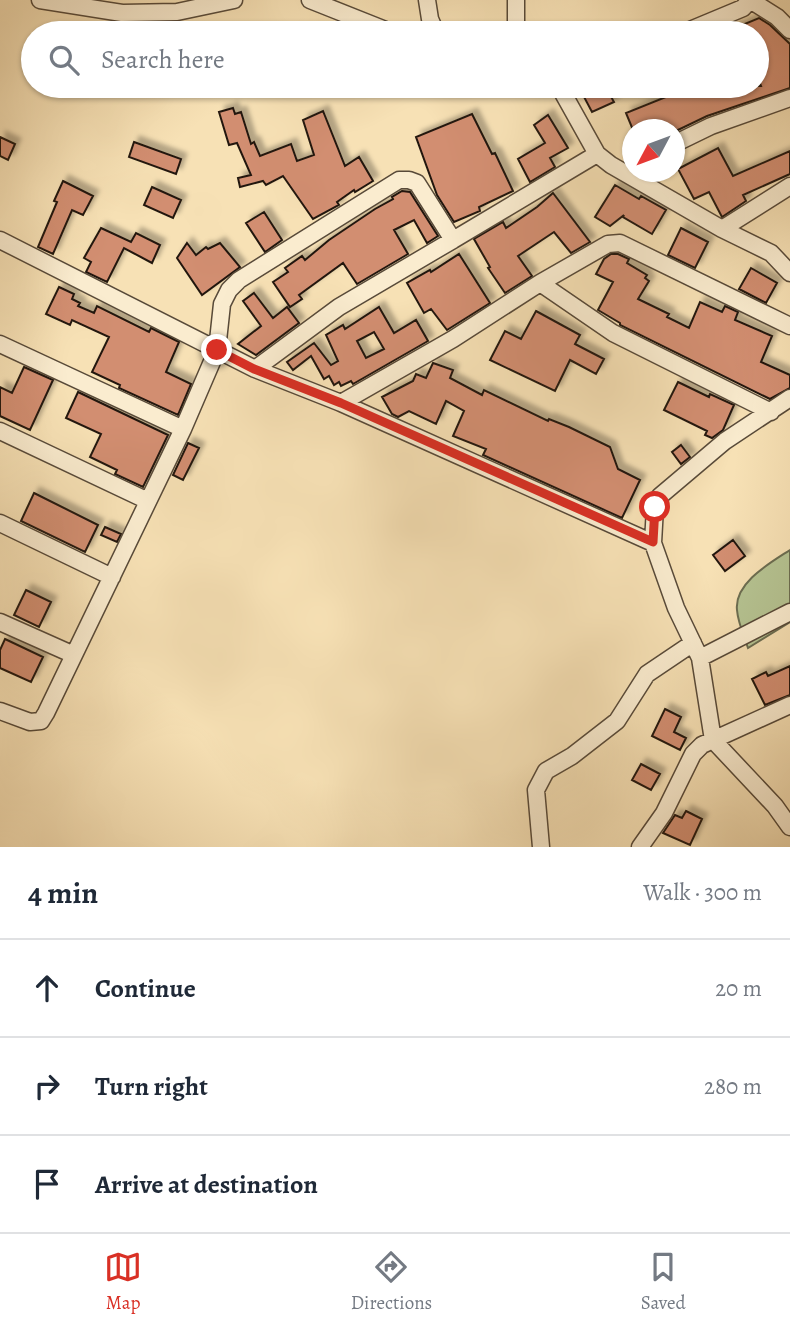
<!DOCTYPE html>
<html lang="en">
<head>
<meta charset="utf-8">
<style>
	:root { --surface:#fff; --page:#f6f6f7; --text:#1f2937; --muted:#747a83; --line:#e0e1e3; --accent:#d93025 }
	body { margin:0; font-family:Alegreya,serif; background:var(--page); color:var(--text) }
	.compass { position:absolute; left:622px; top:119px; width:63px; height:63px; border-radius:50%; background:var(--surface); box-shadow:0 2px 5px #0004; rotate:229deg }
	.stop { position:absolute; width:21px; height:21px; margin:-16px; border:5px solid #d93025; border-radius:50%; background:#fff }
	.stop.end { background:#d93025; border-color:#fff; box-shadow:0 2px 7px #0008 }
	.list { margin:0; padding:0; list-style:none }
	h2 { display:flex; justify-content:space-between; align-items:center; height:91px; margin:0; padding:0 28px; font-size:30px }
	h2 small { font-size:23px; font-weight:400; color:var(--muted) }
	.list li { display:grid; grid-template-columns:46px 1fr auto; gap:21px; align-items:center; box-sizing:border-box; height:98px; padding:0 28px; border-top:2px solid var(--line) }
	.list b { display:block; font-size:26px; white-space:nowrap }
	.list em { font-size:23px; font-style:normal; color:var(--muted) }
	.icon { flex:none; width:38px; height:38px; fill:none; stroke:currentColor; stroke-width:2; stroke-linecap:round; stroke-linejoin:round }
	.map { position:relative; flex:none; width:790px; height:847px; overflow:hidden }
	.search { position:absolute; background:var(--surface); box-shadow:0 2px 5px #0004; left:21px; right:21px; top:21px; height:77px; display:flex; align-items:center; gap:18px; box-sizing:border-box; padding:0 24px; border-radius:38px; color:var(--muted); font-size:26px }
	.sheet { height:385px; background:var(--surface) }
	nav { display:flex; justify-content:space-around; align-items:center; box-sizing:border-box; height:98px; border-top:2px solid var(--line); background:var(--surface); font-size:19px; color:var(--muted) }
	nav a { display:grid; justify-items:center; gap:4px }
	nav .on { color:var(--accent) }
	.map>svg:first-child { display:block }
	.green { fill:#b6c493; stroke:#6c6e52; stroke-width:2 }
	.building { fill:#d28e71; stroke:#231810; stroke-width:2; fill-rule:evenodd; filter:url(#shadow) }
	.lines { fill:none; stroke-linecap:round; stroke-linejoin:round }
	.minor-casing { stroke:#584a39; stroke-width:19 }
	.minor { stroke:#faeccf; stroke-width:16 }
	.route { stroke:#d93025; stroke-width:9 }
</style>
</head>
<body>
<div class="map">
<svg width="790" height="847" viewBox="0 0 790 847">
	<defs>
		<filter id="shadow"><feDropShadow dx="5.5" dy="-5.5" stdDeviation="2" flood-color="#0004"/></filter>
	</defs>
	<rect width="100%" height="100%" fill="#f7e1b5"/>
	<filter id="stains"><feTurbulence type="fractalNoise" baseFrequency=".00286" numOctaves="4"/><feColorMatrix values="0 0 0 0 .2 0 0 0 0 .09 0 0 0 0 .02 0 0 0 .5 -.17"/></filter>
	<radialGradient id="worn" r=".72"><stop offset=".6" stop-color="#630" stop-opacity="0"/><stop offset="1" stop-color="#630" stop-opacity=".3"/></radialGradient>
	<path class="green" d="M790 550V622L748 648C744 636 738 623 737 610 734 583 770 563 790 550Z"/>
	<path class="building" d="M759 18 770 25 790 44V88L707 116 678 130H633L626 113 671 95 667 86H761L757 75V33H723Z
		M600 86H605L614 102 592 112 583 95Z
		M233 108 235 114 241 112 251 144 254 142 260 156 291 144 297 161 314 155 303 120 323 111 345 166 359 157 373 181 355 192 354 190 337 202 339 205 313 219 283 176 266 185 263 181 240 187 238 178 251 175 237 143 229 145 219 112Z
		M472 114 492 154 495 153 513 191 479 207 480 211 454 222 437 195 416 137Z
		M548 115 568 148 550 158 555 167 530 182 518 159 545 143 534 125Z
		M0 137 15 144 8 160 0 156Z
		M134 142 181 159 176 174 129 157Z
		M718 148 733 176 790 151V174L743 195 746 201 722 217 709 192 694 199 678 169Z
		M63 181 93 196 83 215 72 210 53 254 38 247 57 202 54 201Z
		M615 185 639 199 641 196 666 210 652 234 623 217 624 215 610 226 595 217Z
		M152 187 181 200 173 218 144 205Z
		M402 191 410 192 438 236 427 243 414 220 394 230 408 254 357 284 343 263 299 295 302 299 290 307 273 282 288 272 285 268 302 256 305 260 329 240 375 209 393 199 392 197Z
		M553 193 590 242 571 253 554 232 518 256 532 276 505 293 488 268 490 267 474 239 503 222 506 228 537 207Z
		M264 212 282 240 265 252 246 223Z
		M101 228 131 242 136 233 160 245 152 263 124 248 107 282 86 272 91 262 84 258Z
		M681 228 708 242 695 268 668 255Z
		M187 243 196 255 206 247 208 249 220 243 240 267 202 295 177 258Z
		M459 254 490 303 447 330 431 309 424 313 407 283 430 270 431 272Z
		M611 254H618L629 259 627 263 647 275 645 278 649 281 638 299 669 314 667 317 689 328 700 302 722 312 725 306 738 312 735 320 772 336 761 362 790 375V388L770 399 620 325V323L598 310 613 282 596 274 604 259Z
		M751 268 777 283 766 303 739 289Z
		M59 287 74 294 72 299 80 303 78 306 94 313 97 306 149 332 151 328 179 342 166 372 191 384 178 415 119 388 120 385 92 372 109 337 72 320 70 325 46 314Z
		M254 293 273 318 287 307 299 323 256 355 238 344 261 326 243 301Z
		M379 307 394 333 416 320 428 341 353 384 351 381 341 386 339 382 334 385 329 376 324 379 311 356 293 370 287 362 314 343 331 365 338 361 326 335 343 325 345 329ZM374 332 384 349 366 358 357 341Z
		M536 311 580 335 575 344 604 359 596 374 570 360 555 391 490 360 505 331 521 339Z
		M433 363 453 370 450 378 482 395 484 390 548 421 549 419 569 427 610 447 618 469 640 480 622 518 483 455 486 449 453 436 464 411 446 401 436 424 409 411 398 417 392 414 382 397 413 381 416 374 426 378Z
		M24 367 53 380 30 430 0 416V387L12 393Z
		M678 382 709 397 710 394 734 405 723 430 712 438 705 435 707 431 664 410Z
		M78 392 168 435 143 487 115 474 117 470 90 457 101 434 66 418Z
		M188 443 199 448 183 480 173 475Z
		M681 445 690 457 681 464 672 452Z
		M34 493 98 525 85 552 21 521Z
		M105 527 121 534 117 542 101 535Z
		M733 540 745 556 725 571 713 555Z
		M26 590 51 602 39 627 14 615Z
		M5 639 43 657 31 682 0 668V650Z
		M790 666V695L765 705 752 679 766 672 768 676Z
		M665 709 681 717 674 732 686 738 680 750 652 736Z
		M641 764 660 774 651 790 632 780Z
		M686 811 702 819 690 845 663 833 675 815 682 818Z"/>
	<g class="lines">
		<g class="minor-casing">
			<path id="minor" d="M40 0 122 13 177 12 234 0
				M310 0 393 33
				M427 0 430 19 436 33
				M750 0 777 17 790 30
				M516 33V0
				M683 33 743 8 750 0
				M559 86 597 154 611 165 722 229 771 253 790 273
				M674 144 711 126 790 98
				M722 229 790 186
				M0 240 255 369 341 403 653 543
				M540 283 613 333 771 412
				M0 344 183 429
				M255 369 339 307 453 240
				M790 398 725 441 660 496 655 507 653 543 676 608 700 658 713 740 775 806 790 827
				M341 403 453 339 540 283 608 244 620 243 790 326
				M0 431 148 501
				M0 523 112 577
				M0 622 74 655
				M700 658 790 612
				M0 711 30 722 41 721 46 713 183 429 217 350 222 304 229 290 239 280 399 180H409L417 183 453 240 597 154
				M541 847 536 790 546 771 572 756 617 721 647 674 693 643
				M640 847 664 813 693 754 702 745 790 705"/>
		</g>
		<use href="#minor" class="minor"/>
	</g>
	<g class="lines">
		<path class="route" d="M217 350 254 369 341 403 653 542 655 507"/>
	</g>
	<rect width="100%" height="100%" filter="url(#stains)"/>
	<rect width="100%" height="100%" fill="url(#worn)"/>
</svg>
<svg class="compass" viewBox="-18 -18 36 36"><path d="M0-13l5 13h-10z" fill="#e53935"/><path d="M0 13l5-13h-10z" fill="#747a83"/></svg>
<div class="stop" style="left:655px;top:507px"></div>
<div class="stop end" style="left:217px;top:350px"></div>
<div class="search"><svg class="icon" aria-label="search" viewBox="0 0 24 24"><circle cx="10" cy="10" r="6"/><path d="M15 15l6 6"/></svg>Search here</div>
</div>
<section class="sheet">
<h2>4 min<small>Walk · 300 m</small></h2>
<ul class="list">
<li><svg class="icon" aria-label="ahead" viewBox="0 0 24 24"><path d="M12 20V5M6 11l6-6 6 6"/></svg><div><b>Continue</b></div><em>20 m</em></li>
<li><svg class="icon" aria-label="right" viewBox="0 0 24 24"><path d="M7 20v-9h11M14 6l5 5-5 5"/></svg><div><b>Turn right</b></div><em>280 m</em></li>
<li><svg class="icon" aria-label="arrive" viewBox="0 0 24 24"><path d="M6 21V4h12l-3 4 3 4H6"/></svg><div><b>Arrive at destination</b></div></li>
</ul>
</section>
<nav>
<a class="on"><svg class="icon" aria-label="map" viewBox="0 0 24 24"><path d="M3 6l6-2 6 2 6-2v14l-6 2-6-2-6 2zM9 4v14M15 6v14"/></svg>Map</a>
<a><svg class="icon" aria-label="directions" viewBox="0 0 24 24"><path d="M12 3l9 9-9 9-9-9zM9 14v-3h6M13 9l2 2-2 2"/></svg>Directions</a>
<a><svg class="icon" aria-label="saved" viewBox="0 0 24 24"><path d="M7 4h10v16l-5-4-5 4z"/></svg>Saved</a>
</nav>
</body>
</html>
